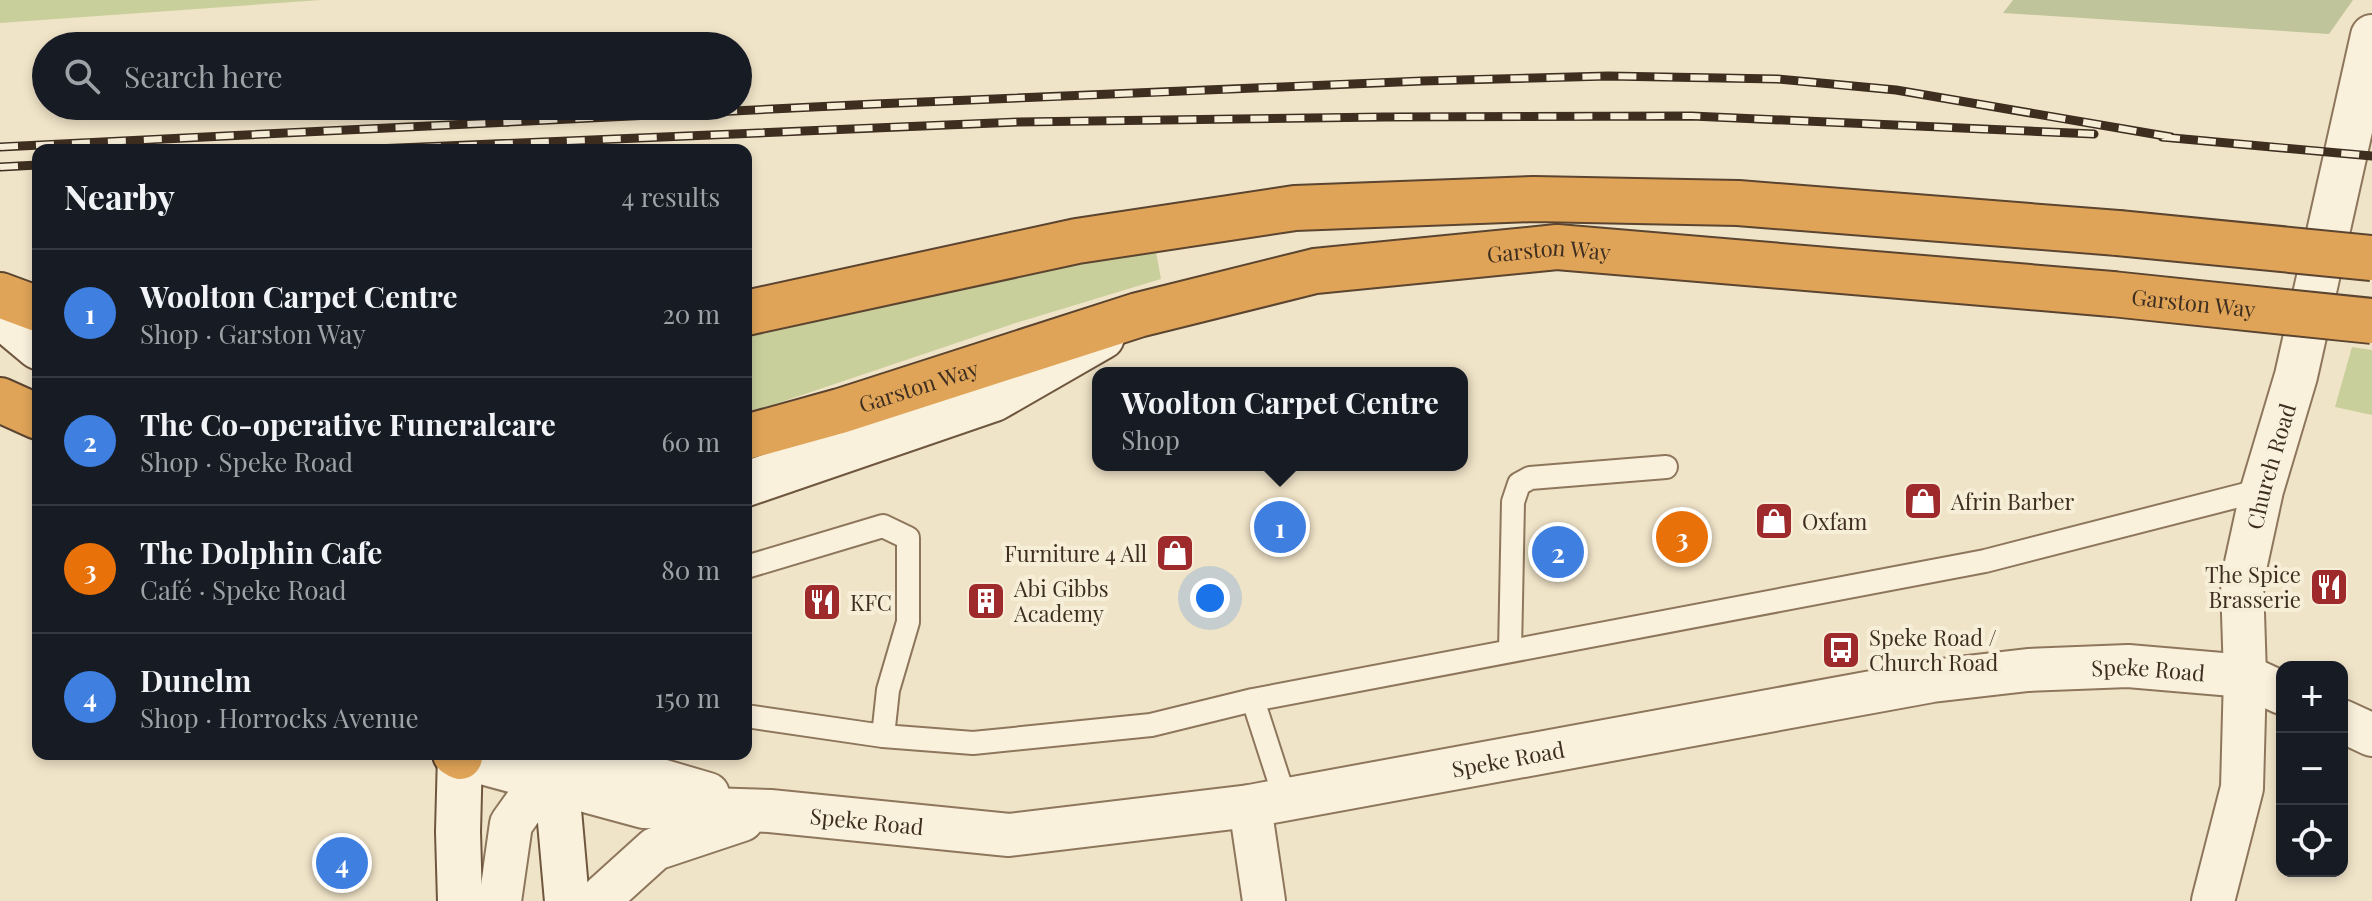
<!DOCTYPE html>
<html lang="en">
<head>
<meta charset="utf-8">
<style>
	:root { --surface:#171b24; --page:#242831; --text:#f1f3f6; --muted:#9ea1a6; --line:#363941; --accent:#8c9099 }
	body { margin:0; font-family:"Playfair Display",serif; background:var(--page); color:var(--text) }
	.controls { position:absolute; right:24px; bottom:24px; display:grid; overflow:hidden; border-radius:16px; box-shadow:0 4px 12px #0003 }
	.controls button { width:72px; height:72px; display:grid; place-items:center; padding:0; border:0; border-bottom:2px solid var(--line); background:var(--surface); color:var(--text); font:40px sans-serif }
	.you { position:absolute; left:1210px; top:598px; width:28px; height:28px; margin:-20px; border:6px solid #fff; border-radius:50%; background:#1a73e8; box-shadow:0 0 0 12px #1a73e833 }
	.badge { display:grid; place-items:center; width:52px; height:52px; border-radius:50%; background:var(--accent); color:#fff; font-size:26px; font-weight:700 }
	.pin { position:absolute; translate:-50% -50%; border:4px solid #fff; box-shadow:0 2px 8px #0006 }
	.popup { position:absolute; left:1092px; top:367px; width:376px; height:104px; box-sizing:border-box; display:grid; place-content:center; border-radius:16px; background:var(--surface); filter:drop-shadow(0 2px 6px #0005); font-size:26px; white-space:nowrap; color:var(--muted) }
	.popup b { font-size:30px; color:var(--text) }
	.popup::after { content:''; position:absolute; left:50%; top:100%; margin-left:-16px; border:16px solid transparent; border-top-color:var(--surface) }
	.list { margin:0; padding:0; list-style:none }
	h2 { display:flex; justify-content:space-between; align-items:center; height:104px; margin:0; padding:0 32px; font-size:34px }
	h2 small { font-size:26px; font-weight:400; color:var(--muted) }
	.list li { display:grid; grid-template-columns:52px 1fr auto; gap:24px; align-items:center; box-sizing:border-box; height:128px; padding:0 32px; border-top:2px solid var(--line) }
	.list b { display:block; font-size:30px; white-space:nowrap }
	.list p { margin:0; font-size:26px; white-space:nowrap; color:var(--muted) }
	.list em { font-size:26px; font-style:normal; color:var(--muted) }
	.icon { flex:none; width:44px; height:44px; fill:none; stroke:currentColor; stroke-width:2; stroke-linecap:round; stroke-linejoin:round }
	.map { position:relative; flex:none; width:2372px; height:901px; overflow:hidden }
	.search { position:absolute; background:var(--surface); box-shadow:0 4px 12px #0003; left:32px; top:32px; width:720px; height:88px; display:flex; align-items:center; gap:20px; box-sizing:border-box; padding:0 28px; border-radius:44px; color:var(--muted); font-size:30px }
	.panel { position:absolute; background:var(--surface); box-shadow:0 4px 12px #0003; left:32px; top:144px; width:720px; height:616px; border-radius:16px }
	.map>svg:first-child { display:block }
	.green { fill:#c9cf9b }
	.cemetery { fill:#bfc49a }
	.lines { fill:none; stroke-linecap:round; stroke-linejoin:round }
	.lane-casing { stroke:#8d765c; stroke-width:26 }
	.street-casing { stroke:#8d765c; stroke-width:46 }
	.secondary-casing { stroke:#6f573f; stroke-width:48 }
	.highway-casing { stroke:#5b4430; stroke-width:48 }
	.lane { stroke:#faf1dc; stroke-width:22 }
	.street { stroke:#faf1dc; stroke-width:42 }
	.secondary { stroke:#faf1dc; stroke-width:44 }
	.highway { stroke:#e0a458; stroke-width:44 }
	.rail-casing { stroke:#3d2e20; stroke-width:9 }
	.rail { stroke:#f7eed8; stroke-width:6; stroke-dasharray:18; stroke-linecap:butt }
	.highway-bridge-casing { stroke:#5b4430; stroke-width:48; stroke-linecap:butt }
	.highway-bridge { stroke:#e0a458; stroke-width:44 }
	.labels { text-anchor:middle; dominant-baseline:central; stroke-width:8; stroke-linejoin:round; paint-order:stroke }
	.street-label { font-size:22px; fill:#3d2e20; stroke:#f7eed8 }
	.poi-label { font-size:22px; fill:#3d2e20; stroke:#f7eed8; text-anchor:start }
</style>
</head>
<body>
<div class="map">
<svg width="2372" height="901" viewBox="0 0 2372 901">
	<rect width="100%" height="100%" fill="#f0e4c8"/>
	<path class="green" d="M0 0H321L0 23Z
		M1155 246 1161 279 1019 322 746 414V337L862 309Z
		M2352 347 2372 350V415L2335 407Z"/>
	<path class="cemetery" d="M2013 0H2353L2329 34 2003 13Z"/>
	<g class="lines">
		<g class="lane-casing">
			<path id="lane" d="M746 567 883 526 908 538V622L888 690 883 736
				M1510 651 1513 502 1519 484 1530 478 1666 467
				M1253 700 1985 561 2262 490
				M746 716 883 736 973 743 1151 725 1253 700 1285 799"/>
		</g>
		<g class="street-casing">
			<g id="street">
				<path d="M2342 721 2372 735"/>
				<path id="s1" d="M460 757 644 807 770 811 1009 835 1250 806 1932 681 2028 670 2128 666 2245 676 2282 693"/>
				<path d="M1250 806 1264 901"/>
				<path d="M500 901 511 824 531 796 556 781 607 769 633 772 708 794"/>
				<path d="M601 901 603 896 655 849 742 820"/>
				<path id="s2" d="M2213 901 2242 788 2245 676 2242 582 2262 490 2296 376 2372 36"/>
			</g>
		</g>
		<g class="secondary-casing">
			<path id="secondary" d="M0 315 38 347
				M746 484 994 399 1102 337
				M460 754 458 832 460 901
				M554 754 567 901"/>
		</g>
		<g class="highway-casing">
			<g id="highway">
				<path d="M0 295 38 309"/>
				<path d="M746 313 1077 241 1295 208 1534 199 1738 203 2118 233"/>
				<path d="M0 400 38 417"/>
				<path id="s3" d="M746 437 840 411 1138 315 1315 271 1557 247 2112 294"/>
				<path d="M455 754 460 757"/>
			</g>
		</g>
		<use href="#lane" class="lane"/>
		<use href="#street" class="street"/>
		<use href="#secondary" class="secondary"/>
		<use href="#highway" class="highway"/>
		<g class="rail-casing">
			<path id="rail" d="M2162 137 2372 156
				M0 147 875 104 1422 81 1608 76 1777 79 1896 90 2171 137
				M351 150 1018 122 1384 117 1692 116 2094 134
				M0 167 38 165"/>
		</g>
		<use href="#rail" class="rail"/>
		<g class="highway-bridge-casing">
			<g id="highway-bridge">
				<path d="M2118 233 2372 258"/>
				<path id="s4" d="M2112 294 2372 321"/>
			</g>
		</g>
		<use href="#highway-bridge" class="highway-bridge"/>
	</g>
	<defs>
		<g id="shop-square" transform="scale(2)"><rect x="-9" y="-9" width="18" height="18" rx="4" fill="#9e2a2b" stroke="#f7eed8"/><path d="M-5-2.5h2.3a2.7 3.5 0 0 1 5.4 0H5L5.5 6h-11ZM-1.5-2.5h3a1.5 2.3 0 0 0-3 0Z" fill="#fff"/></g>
		<g id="restaurant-square" transform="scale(2)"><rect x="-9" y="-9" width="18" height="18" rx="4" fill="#9e2a2b" stroke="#f7eed8"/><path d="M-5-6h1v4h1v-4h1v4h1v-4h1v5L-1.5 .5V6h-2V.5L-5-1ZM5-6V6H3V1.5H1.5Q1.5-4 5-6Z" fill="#fff"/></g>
		<g id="building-square" transform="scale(2)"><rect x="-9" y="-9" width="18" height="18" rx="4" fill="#9e2a2b" stroke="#f7eed8"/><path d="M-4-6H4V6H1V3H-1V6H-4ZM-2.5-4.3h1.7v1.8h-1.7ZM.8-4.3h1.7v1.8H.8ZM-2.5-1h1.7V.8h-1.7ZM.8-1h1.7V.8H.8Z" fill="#fff"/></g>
		<g id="bus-square" transform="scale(2)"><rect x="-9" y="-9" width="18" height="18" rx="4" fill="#9e2a2b" stroke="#f7eed8"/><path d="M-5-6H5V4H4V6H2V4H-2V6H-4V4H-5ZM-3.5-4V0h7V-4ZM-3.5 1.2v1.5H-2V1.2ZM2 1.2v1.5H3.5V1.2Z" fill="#fff"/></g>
	</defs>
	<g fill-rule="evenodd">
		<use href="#shop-square" x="1923" y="501"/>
		<use href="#shop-square" x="1774" y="521"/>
		<use href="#shop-square" x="1175" y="553"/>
		<use href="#restaurant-square" x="2329" y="587"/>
		<use href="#building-square" x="986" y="601"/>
		<use href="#restaurant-square" x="822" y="602"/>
		<use href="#bus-square" x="1841" y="650"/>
	</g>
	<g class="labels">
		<g class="street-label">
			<text stroke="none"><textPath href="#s3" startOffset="828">Garston Way</textPath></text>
			<text stroke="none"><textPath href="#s4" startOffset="82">Garston Way</textPath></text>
			<text stroke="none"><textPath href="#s3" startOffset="180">Garston Way</textPath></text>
			<text stroke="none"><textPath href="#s2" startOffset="442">Church Road</textPath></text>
			<text stroke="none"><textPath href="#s1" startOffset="1710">Speke Road</textPath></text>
			<text stroke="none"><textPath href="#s1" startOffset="1062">Speke Road</textPath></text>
			<text stroke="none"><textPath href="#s1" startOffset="414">Speke Road</textPath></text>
		</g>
		<g class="poi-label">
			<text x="1951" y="501">Afrin Barber</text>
			<text x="1802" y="521">Oxfam</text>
			<text x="1147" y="553" text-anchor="end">Furniture 4 All</text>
			<text x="2301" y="574" text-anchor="end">The Spice<tspan x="2301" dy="25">Brasserie</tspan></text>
			<text x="1014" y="588">Abi Gibbs<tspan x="1014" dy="25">Academy</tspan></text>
			<text x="850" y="602">KFC</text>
			<text x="1869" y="637">Speke Road /<tspan x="1869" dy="25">Church Road</tspan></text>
		</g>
	</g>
</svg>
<div class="controls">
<button>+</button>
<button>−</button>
<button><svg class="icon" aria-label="locate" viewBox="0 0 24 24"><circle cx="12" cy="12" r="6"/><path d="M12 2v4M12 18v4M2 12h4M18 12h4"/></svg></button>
</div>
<div class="you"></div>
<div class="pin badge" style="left:1280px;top:527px;background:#3f7fe0">1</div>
<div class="popup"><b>Woolton Carpet Centre</b>Shop</div>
<div class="pin badge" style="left:1558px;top:552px;background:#3f7fe0">2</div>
<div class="pin badge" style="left:1682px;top:537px;background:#e8710a">3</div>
<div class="pin badge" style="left:342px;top:863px;background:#3f7fe0">4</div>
<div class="search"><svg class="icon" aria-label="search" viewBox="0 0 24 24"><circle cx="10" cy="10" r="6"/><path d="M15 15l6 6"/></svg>Search here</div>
<section class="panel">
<h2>Nearby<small>4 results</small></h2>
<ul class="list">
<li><span class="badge" style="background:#3f7fe0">1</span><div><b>Woolton Carpet Centre</b><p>Shop · Garston Way</p></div><em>20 m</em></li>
<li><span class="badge" style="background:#3f7fe0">2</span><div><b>The Co-operative Funeralcare</b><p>Shop · Speke Road</p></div><em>60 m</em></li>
<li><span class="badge" style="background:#e8710a">3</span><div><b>The Dolphin Cafe</b><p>Café · Speke Road</p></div><em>80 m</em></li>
<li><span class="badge" style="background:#3f7fe0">4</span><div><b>Dunelm</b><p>Shop · Horrocks Avenue</p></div><em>150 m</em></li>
</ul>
</section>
</div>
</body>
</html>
